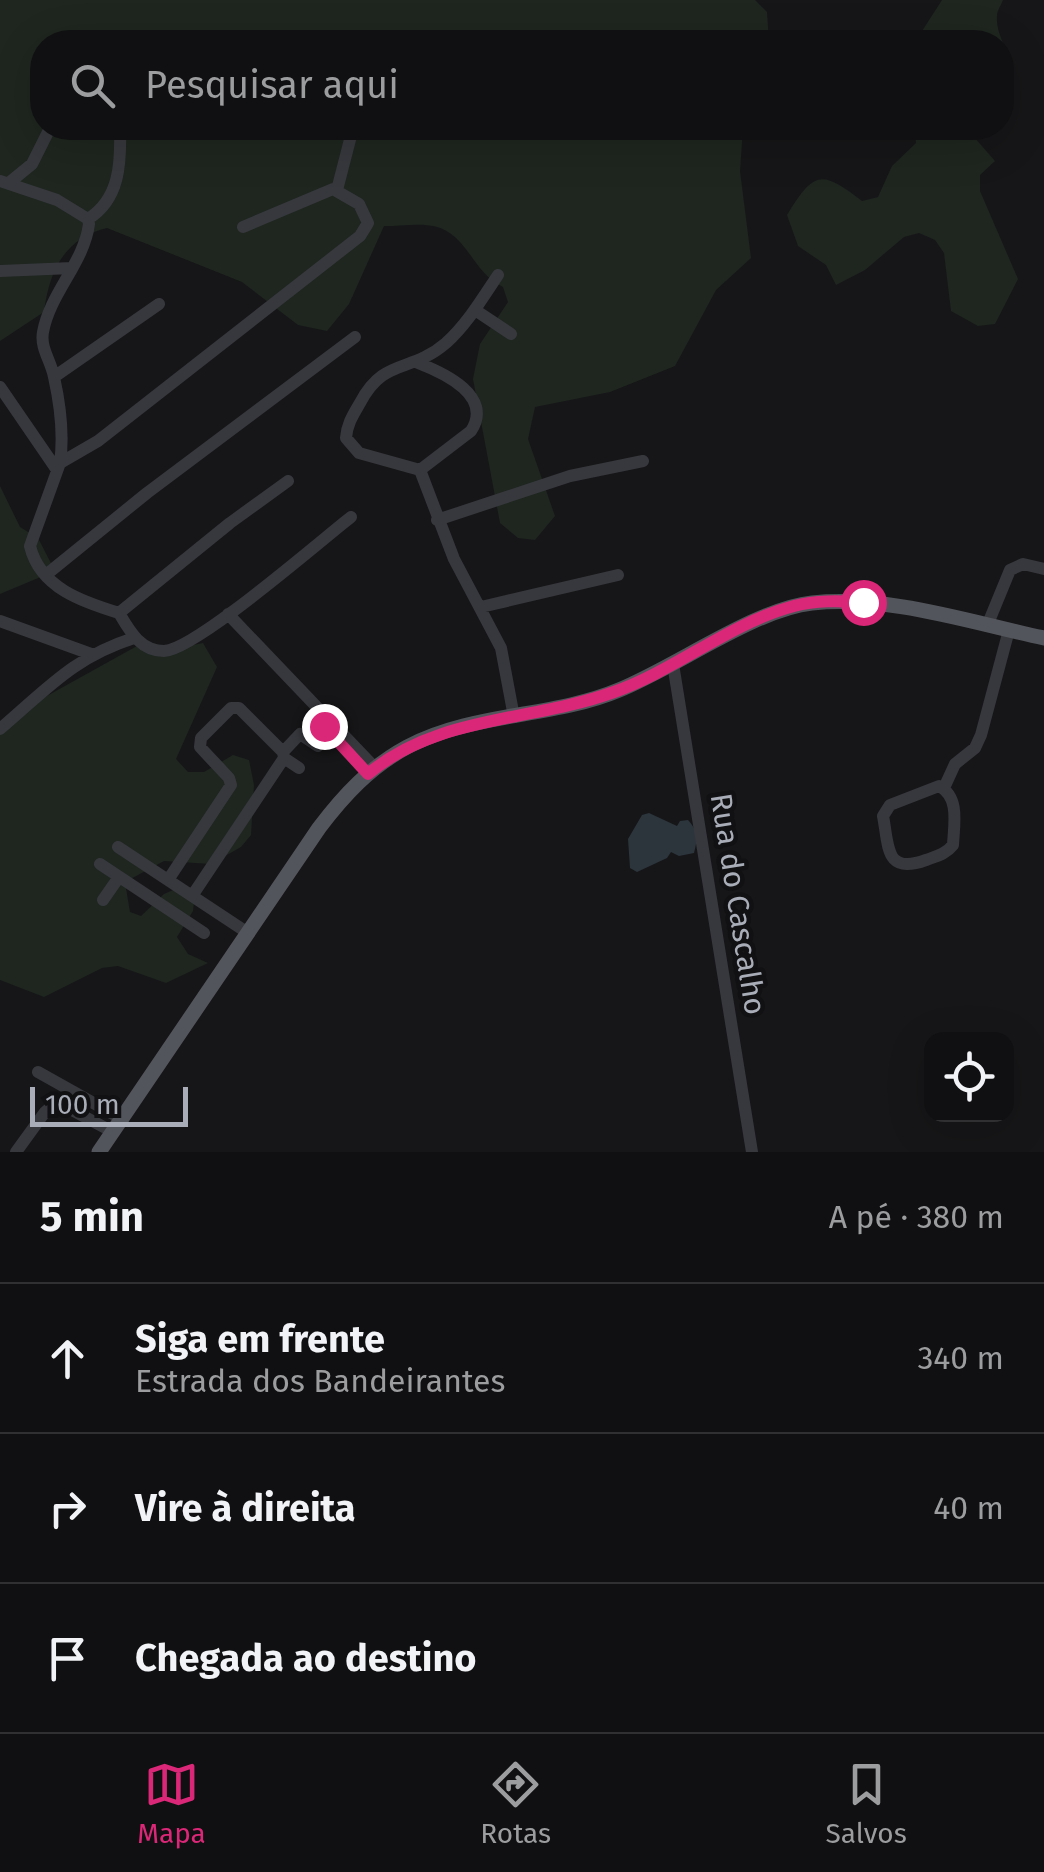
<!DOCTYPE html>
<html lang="pt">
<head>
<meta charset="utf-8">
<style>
	:root { --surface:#101012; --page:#1e1e20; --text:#f1f3f6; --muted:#9c9d9f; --line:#303032; --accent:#db2777 }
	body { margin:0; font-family:"Fira Sans",sans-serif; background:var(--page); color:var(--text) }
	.controls { position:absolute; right:30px; bottom:30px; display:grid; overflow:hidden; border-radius:20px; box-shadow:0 10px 40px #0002 }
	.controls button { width:90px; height:90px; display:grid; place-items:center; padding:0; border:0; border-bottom:2px solid var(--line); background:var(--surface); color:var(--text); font:50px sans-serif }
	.scale { position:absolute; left:30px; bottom:25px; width:158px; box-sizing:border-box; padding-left:10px; border:5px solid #a8adb8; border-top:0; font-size:28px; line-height:35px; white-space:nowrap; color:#a8adb8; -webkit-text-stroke:8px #111113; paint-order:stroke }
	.stop { position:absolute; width:30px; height:30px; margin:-22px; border:8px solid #db2777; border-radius:50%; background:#fff }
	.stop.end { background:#db2777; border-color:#fff; box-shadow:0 2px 10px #0008 }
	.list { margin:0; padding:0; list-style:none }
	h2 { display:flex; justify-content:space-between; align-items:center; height:130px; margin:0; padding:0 40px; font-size:42px }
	h2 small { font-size:32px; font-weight:400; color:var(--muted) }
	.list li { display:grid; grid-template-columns:65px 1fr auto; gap:30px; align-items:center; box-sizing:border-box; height:150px; padding:0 40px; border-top:2px solid var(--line) }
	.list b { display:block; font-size:38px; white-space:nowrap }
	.list p { margin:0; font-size:32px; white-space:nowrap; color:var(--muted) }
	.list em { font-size:32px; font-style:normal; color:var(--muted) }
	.icon { flex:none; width:55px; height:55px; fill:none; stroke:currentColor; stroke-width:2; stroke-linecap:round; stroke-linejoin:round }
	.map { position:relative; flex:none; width:1044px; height:1152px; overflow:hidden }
	.search { position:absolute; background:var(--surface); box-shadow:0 10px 40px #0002; left:30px; right:30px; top:30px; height:110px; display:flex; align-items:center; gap:25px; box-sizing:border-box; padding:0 35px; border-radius:40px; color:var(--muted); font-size:38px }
	.sheet { height:580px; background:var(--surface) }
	nav { display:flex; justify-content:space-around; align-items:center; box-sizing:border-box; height:140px; border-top:2px solid var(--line); background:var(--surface); font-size:28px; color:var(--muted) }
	nav a { display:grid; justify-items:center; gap:5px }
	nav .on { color:var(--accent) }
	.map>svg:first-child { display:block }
	.green { fill:#1e261f }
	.water { fill:#2c353c }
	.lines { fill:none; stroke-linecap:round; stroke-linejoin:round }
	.minor { stroke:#37383d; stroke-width:12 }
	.major { stroke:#53555c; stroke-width:15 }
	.route { stroke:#db2777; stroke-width:12 }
	.labels { text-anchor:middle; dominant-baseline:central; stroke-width:9; stroke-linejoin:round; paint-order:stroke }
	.street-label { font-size:30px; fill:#a8adb8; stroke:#111113 }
</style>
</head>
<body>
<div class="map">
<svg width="1044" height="1152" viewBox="0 0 1044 1152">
	<rect width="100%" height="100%" fill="#161618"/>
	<path class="green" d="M0 0H755L767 12 769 42H42V128H743L740 171 751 258 716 290 675 366 610 392 535 407 528 439 555 516 535 540 518 538 500 523 473 379 480 344 508 302 503 287C472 273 468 233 433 226 418 223 400 226 384 226L349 304 327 331 298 325 242 282 107 228C64 238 49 272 44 312L0 341Z
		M942 0H1003C1001 5 997 11 997 16 995 44 1025 63 1002 89V42H915Z
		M914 128H975L974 137 995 161 980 175V191L1018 279 995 324 978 326 951 311 944 253 935 240 919 233 904 237 865 270 836 285 826 265 798 246 787 215C814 171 821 169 862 201L878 197 892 166 916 143Z
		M0 486 20 527 38 538 55 571 0 594Z
		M146 641 174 649 203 643 217 667 176 759 188 772H204L233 755 249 760 254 785 251 835 241 847 211 864 164 861 125 882 130 912 141 916 164 894 180 887 195 894 193 911 177 937 188 954 208 963 166 983 118 966 102 968 44 997 0 980V722Z"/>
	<path class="water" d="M649 813 677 826 680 821 688 820C698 831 698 839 694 853L679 856 671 852 667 858 637 872 630 868 628 839 642 815Z"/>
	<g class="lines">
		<path class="minor" d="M0 181 57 200 88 219 89 224C84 263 50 293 43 332 40 348 51 361 54 377 60 404 64 435 60 463L30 546C40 588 83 602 119 613 129 630 140 651 164 651 195 650 319 542 351 517
			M10 182 32 164 50 128
			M337 190 353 128
			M88 219C120 199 121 163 120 128
			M0 271 72 268
			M498 275C482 299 467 324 446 343 410 374 384 357 360 403 353 415 347 424 346 438L359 453 420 470 454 559 501 648 514 717
			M475 310 511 334
			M418 363C444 373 494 396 471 431L420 470
			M54 377 159 304
			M0 387 57 470
			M60 463 98 441 360 236 368 223 359 204 333 189 243 227
			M437 520 570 476 643 461
			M47 574 147 493 355 337
			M481 607 618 575
			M119 613 230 523 288 481
			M228 614 375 768
			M0 621 91 654
			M987 626 1010 570 1023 564 1044 569
			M673 664 752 1152
			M0 729C47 689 74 657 134 638
			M330 733 367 773
			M283 752 300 734 318 746
			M284 758 299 768
			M939 786C960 797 954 824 953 845 946 854 937 856 926 860 885 875 889 847 883 816L890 805Z
			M944 788 955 764 975 748 981 735 1009 630
			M118 847 248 933
			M100 864 204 933
			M168 880 231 785 229 778 200 747 201 738 231 708H239L283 752 284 758 192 896
			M103 900 119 877
			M38 1072 122 1119
			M16 1152 45 1112 57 1102 113 1132"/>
		<path class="major" d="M99 1152 319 828C344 795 370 767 407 747 473 712 552 718 619 690 676 667 755 609 812 603 889 595 969 622 1044 638"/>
	</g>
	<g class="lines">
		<path class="route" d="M324 726 368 774C438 715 531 722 614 692 676 670 730 623 794 606 816 600 840 601 863 602"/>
	</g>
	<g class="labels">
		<g class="street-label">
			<text transform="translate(738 904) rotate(81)">Rua do Cascalho</text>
		</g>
	</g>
</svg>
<div class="controls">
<button><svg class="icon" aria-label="locate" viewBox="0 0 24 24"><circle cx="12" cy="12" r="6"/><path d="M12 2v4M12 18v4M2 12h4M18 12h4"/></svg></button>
</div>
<div class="scale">100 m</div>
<div class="stop" style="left:863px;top:602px"></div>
<div class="stop end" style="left:324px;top:726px"></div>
<div class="search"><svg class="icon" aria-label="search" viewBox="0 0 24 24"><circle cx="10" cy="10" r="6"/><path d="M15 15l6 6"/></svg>Pesquisar aqui</div>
</div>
<section class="sheet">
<h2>5 min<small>A pé · 380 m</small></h2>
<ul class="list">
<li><svg class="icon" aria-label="ahead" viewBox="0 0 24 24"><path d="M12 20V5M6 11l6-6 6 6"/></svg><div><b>Siga em frente</b><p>Estrada dos Bandeirantes</p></div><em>340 m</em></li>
<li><svg class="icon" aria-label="right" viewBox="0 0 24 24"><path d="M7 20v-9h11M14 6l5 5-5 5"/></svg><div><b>Vire à direita</b></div><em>40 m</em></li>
<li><svg class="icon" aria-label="arrive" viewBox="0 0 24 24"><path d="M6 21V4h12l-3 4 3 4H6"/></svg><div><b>Chegada ao destino</b></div></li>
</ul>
</section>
<nav>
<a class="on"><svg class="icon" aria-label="map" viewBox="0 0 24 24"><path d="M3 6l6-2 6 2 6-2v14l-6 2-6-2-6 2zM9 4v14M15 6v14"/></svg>Mapa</a>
<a><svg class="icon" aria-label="directions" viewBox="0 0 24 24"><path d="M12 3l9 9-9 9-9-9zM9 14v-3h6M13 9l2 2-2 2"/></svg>Rotas</a>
<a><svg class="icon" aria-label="saved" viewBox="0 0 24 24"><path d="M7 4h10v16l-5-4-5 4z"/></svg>Salvos</a>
</nav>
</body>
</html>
